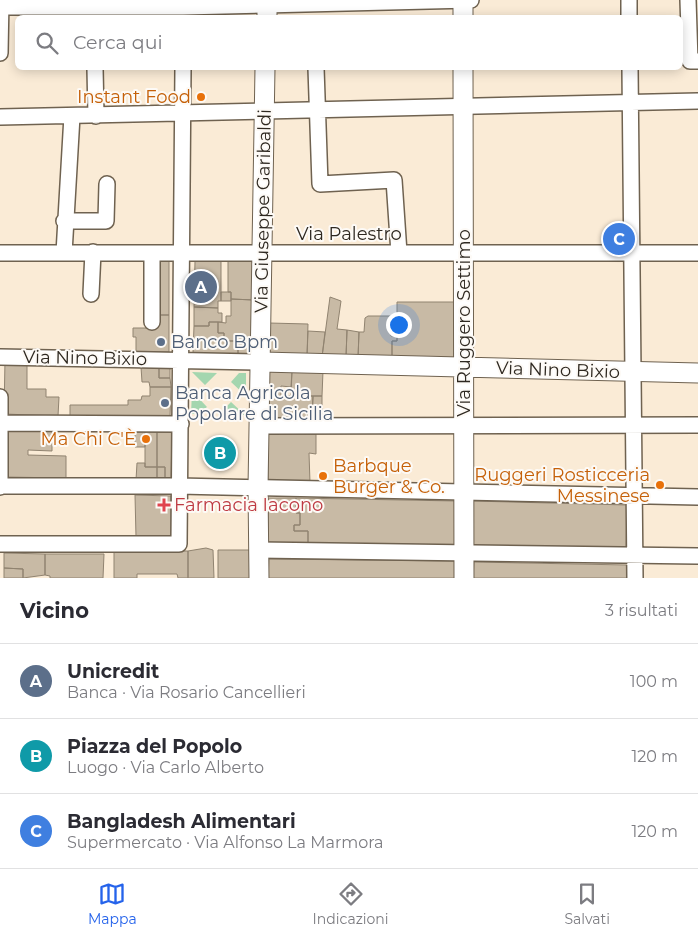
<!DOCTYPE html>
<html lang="it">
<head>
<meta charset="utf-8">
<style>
	:root { --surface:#fff; --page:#f7f7f7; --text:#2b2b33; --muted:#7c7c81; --line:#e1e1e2; --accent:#2563eb }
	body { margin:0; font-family:Montserrat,sans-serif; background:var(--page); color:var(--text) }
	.you { position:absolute; left:398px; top:324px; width:18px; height:18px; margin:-12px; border:4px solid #fff; border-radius:50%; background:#1a73e8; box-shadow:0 0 0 8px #1a73e833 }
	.badge { display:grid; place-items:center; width:32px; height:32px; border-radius:50%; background:var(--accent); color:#fff; font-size:16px; font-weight:700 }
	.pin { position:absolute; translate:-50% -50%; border:2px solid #fff; box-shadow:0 1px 5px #0006 }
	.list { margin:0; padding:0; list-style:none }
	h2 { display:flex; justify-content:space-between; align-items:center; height:65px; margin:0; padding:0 20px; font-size:21px }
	h2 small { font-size:16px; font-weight:400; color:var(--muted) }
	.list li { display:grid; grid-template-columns:32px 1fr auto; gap:15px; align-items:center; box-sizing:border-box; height:75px; padding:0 20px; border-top:1px solid var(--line) }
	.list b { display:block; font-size:19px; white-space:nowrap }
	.list p { margin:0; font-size:16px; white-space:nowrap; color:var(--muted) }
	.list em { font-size:16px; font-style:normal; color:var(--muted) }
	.icon { flex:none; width:28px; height:28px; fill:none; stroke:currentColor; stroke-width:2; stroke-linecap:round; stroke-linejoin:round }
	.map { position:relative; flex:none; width:698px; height:578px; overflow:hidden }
	.search { position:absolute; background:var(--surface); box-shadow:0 2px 12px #0003; left:15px; right:15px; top:15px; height:55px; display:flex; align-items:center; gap:12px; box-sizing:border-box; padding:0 18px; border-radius:8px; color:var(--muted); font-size:19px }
	.sheet { height:290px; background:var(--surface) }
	nav { display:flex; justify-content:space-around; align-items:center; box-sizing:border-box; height:70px; border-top:1px solid var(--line); background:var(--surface); font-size:14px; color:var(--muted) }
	nav a { display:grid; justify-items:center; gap:2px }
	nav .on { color:var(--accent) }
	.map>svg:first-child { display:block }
	.green { fill:#a4d6af }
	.building { fill:#c8baa5; stroke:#908370 }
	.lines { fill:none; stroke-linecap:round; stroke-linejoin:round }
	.minor-casing { stroke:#6f6250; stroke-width:18 }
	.major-casing { stroke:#6f6250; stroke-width:21 }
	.minor { stroke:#fff; stroke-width:15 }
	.major { stroke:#fff; stroke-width:19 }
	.food-dot { fill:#e8710a; stroke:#fdfaf6; stroke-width:2 }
	.service-dot { fill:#5c6f8a; stroke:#fdfaf6; stroke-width:2 }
	.health-dot { fill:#e0444e; stroke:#fdfaf6; stroke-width:2 }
	.labels { text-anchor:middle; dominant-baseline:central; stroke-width:4; stroke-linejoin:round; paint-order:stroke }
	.food-label { font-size:18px; fill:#c56008; stroke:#fdfaf6; text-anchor:end }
	.street-label { font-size:18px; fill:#2e2820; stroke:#fdfaf6 }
	.service-label { font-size:18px; fill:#4e5e75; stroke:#fdfaf6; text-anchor:start }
	.health-label { font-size:18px; fill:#be3a42; stroke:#fdfaf6; text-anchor:start }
</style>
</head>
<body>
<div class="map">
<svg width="698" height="578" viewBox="0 0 698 578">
	<rect width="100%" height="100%" fill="#faebd6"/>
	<path class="green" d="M192 372 217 373 205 385Z
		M239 373H246V396L231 382Z
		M192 391 207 407 198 414H191Z
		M231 402 245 415H218Z"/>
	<path class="building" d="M157 260 169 261V315H157Z
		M195 261H221V301H218V308L194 307Z
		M228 261H255L254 300 231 299V292H228Z
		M221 292H231V301H221Z
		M330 297 341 301 337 329 347 330 346 357H322Z
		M231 299 254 300 253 355 238 354V341H224V333H218V322L226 323V316H231Z
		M397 302H456V358H392V341H397Z
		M194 307 218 308V313H222V322H209V326H194Z
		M157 315H169V352H136V337H133V328H156Z
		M368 316H391V336H397V341H392V358H358L359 332H364L365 318Z
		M209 322H218V333H224V341H238V354L193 353 194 326H209Z
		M269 323 308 324 307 356 268 354Z
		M347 330 359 332 358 358 346 357Z
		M308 331 325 332 322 357 307 356Z
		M5 360 27 361V389H46V397H59L58 416 4 414Z
		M141 367H159V378H170L171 387H150L149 382H142Z
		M159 367H170V378H159Z
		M269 370 292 371 291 387 281 386V396H313L312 420 268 419Z
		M292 371H323L322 396H291Z
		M150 387H171L170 417H70V405H128V400H141L142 396H150Z
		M313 396H322V420H312Z
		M4 428 52 429V451L28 450V455L66 456V478L3 477Z
		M135 432H145V447H135Z
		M145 432H157V467H145Z
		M157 432H172L171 480H165V467H157Z
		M268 433 316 434V454L309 453 310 483 268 482Z
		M137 463H145V467H157V480H136Z
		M157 467H165V480H157Z
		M135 495 171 496V537H136Z
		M268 498H296V513H300V525H294V531H308V543H268Z
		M296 498 456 501V545L308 543V531H294V525H300V513H296Z
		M472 501 627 505 626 550 473 546Z
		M206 548 213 550 214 578H188V551Z
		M218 550H251L252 578H218Z
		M188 551V578H178L177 574H137V578H114V552Z
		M4 553 45 554V575L23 578V569L4 568Z
		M45 554H104L103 578H50V576L45 575Z
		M269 559 457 561V578H268Z
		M474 562 627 565V578H473Z
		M4 568 23 569V578H4Z"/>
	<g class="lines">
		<g class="minor-casing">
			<path id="minor" d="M629 0V18
				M688 0 690 61H698
				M0 7H183L471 0
				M0 53 1 0
				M95 68 96 116
				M316 68 320 184 394 180 399 253
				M630 68 635 578
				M0 117 698 101
				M64 221H106L107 184
				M0 253H698
				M64 253 72 116
				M91 294 93 252
				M152 322V253
				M0 357 262 362
				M0 397V487
				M0 423 181 424
				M261 426 698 425
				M0 486H179L698 497
				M0 544H179L183 68
				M258 550 698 556"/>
		</g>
		<g class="major-casing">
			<path id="major" d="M463 0V18
				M267 18V0
				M463 68 464 578
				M262 362 698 373
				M259 578 258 488 265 68"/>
		</g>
		<use href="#minor" class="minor"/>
		<use href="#major" class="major"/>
	</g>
	<g class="food-dot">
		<circle cx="201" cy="97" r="5"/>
		<circle cx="146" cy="439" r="5"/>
		<circle cx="323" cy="476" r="5"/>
		<circle cx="660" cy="485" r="5"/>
	</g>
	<g class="service-dot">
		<circle cx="161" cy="342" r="5"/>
		<circle cx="165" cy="403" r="5"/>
	</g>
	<path class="health-dot" d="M161.5 497.5h5v5h5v5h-5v5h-5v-5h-5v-5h5z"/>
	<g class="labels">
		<g class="food-label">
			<text x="191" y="97">Instant Food</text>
			<text x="136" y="439">Ma Chi C'È</text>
			<text x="333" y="466" text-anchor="start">Barbque<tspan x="333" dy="21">Burger &amp; Co.</tspan></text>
			<text x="650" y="475">Ruggeri Rosticceria<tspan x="650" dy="21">Messinese</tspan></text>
		</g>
		<g class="street-label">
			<text transform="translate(263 211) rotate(-89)">Via Giuseppe Garibaldi</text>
			<text x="349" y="234">Via Palestro</text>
			<text transform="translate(464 323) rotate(-90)">Via Ruggero Settimo</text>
			<text transform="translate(85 358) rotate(1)">Via Nino Bixio</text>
			<text transform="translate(558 370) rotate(2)">Via Nino Bixio</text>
		</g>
		<g class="service-label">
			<text x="171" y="342">Banco Bpm</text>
			<text x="175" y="393">Banca Agricola<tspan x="175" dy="21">Popolare di Sicilia</tspan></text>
		</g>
		<g class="health-label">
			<text x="174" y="505">Farmacia Iacono</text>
		</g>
	</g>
</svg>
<div class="you"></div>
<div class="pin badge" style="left:201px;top:287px;background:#5c6f8a">A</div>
<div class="pin badge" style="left:220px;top:453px;background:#0f9aa8">B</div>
<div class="pin badge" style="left:619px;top:239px;background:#3f7fe0">C</div>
<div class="search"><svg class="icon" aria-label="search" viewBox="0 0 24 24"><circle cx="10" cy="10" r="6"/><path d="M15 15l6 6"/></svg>Cerca qui</div>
</div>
<section class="sheet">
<h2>Vicino<small>3 risultati</small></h2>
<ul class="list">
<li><span class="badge" style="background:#5c6f8a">A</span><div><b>Unicredit</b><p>Banca · Via Rosario Cancellieri</p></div><em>100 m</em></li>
<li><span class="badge" style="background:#0f9aa8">B</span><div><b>Piazza del Popolo</b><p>Luogo · Via Carlo Alberto</p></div><em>120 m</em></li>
<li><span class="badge" style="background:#3f7fe0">C</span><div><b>Bangladesh Alimentari</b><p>Supermercato · Via Alfonso La Marmora</p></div><em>120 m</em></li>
</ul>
</section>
<nav>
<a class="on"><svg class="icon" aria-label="map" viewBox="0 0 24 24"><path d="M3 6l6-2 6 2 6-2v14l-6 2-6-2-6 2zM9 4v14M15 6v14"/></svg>Mappa</a>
<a><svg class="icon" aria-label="directions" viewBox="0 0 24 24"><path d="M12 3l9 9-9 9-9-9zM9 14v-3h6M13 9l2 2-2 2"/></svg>Indicazioni</a>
<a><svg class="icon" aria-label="saved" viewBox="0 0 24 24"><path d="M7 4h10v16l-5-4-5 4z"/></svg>Salvati</a>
</nav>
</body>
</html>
